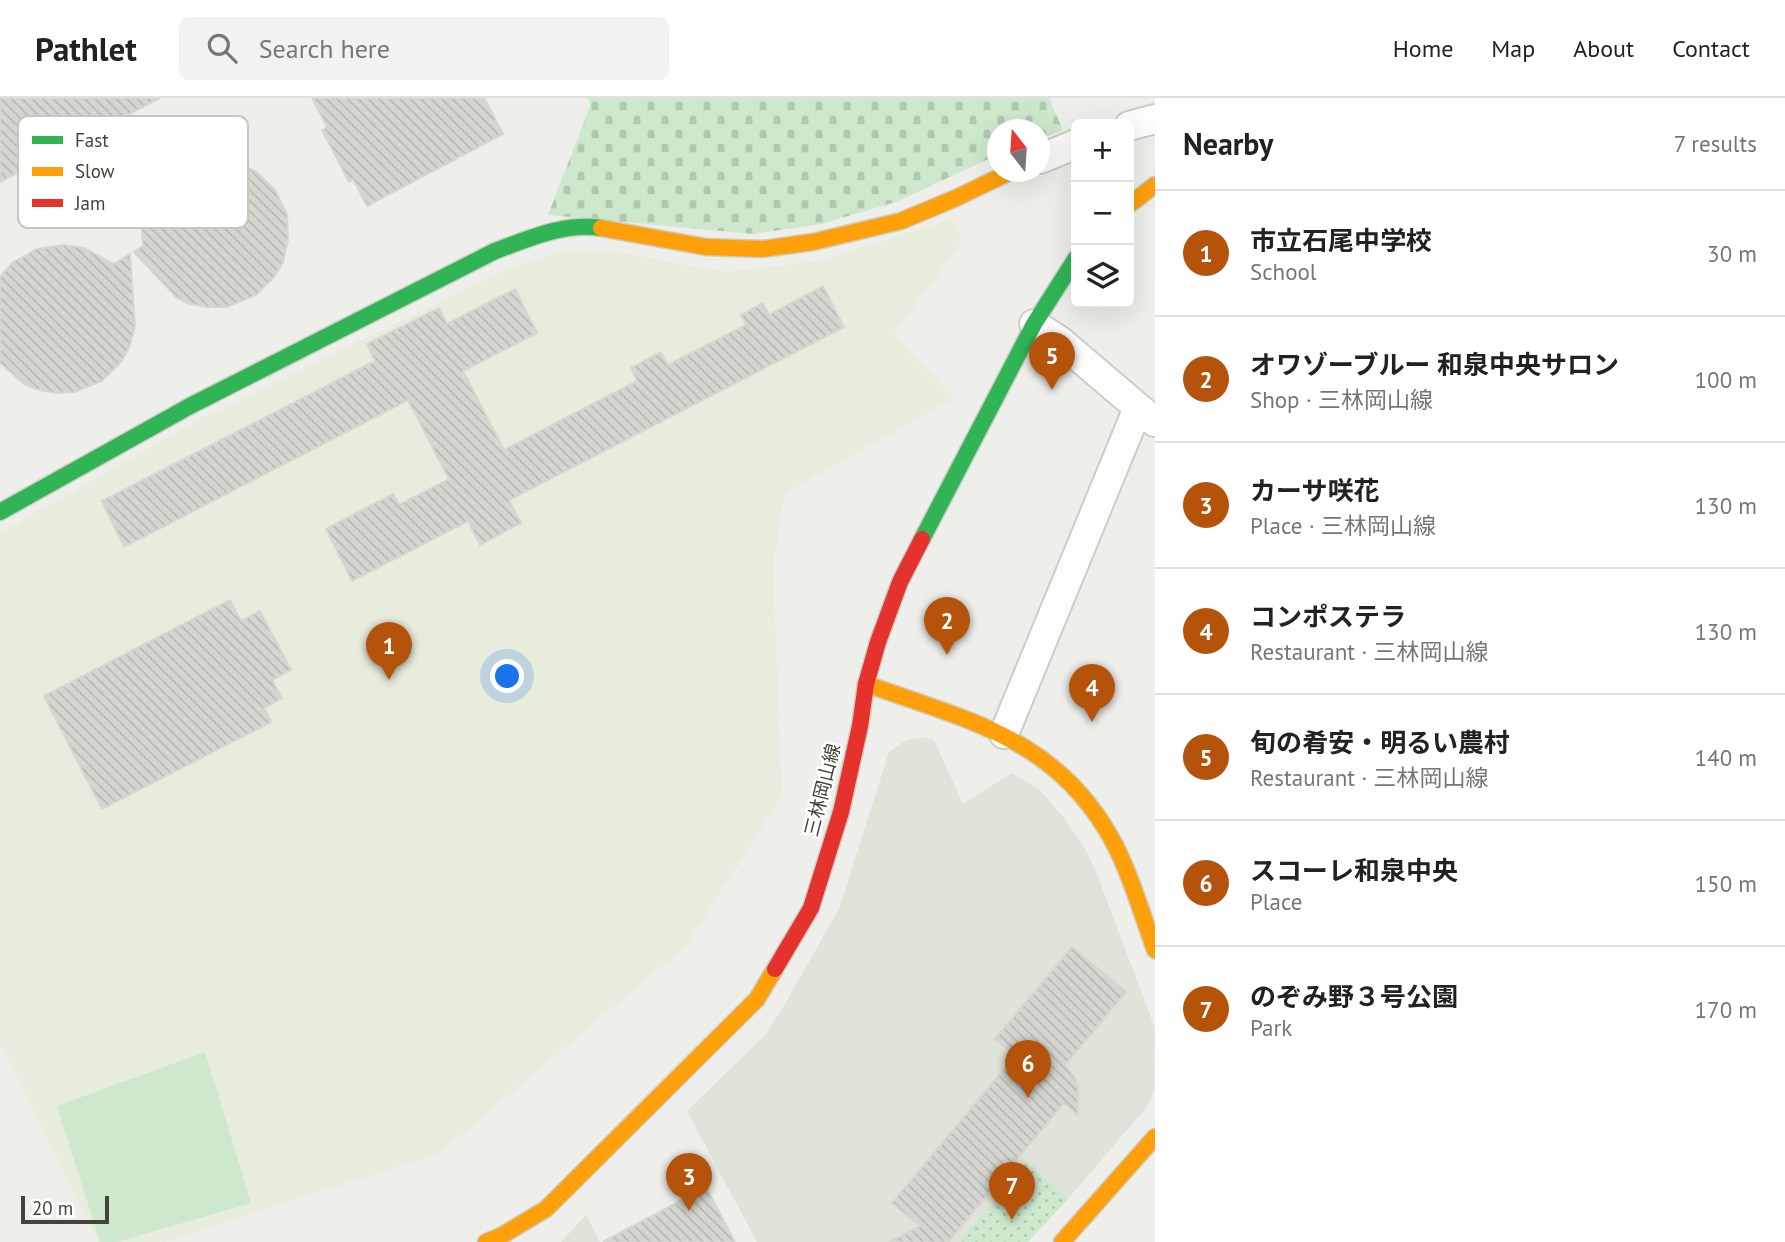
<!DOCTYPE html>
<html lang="en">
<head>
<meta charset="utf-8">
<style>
	:root { --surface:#fff; --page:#f2f2f2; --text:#222; --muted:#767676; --line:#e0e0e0; --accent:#b45309 }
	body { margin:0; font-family:"PT Sans","Noto Sans JP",sans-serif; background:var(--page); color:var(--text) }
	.controls { position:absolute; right:21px; top:21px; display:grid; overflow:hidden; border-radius:10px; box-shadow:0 7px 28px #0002 }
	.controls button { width:63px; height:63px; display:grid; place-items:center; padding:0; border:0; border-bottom:2px solid var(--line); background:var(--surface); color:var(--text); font:35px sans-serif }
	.compass { position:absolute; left:987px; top:21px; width:63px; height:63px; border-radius:50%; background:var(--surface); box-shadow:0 7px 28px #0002; rotate:343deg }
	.scale { position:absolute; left:21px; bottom:18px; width:88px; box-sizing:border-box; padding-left:7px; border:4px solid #424436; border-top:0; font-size:19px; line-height:24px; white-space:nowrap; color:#424436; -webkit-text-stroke:5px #fff; paint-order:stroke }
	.you { position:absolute; left:508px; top:579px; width:24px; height:24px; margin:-18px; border:5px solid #fff; border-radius:50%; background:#1a73e8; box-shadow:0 0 0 10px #1a73e833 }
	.badge { display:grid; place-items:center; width:46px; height:46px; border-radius:50%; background:var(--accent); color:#fff; font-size:23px; font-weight:700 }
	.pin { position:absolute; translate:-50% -58px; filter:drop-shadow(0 2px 4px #0008) }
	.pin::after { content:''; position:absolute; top:37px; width:24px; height:21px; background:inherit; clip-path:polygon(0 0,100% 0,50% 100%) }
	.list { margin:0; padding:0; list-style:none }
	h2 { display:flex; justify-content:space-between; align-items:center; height:91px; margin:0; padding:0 28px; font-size:30px }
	h2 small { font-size:23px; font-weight:400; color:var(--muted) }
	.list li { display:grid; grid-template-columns:46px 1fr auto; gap:21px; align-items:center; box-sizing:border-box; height:126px; padding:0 28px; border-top:2px solid var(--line) }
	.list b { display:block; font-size:26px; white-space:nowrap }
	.list p { margin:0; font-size:23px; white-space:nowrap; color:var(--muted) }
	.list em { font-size:23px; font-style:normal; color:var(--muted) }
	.icon { flex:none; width:38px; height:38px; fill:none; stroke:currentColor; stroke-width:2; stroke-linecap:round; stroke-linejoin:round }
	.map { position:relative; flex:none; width:1155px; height:1144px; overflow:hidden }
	header { display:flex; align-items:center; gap:42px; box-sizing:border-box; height:98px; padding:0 35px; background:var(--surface); border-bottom:2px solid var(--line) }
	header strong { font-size:33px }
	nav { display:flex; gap:38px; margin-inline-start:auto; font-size:24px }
	.search { width:490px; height:63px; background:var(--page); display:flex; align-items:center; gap:18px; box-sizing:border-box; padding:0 24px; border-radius:10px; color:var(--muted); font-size:26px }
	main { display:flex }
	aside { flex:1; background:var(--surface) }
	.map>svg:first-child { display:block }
	.residential { fill:#e0e3d7 }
	.education { fill:#e8ecdc }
	.grass { fill:url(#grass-dots) }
	.cemetery { fill:url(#cemetery-stones) }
	.garden { fill:#cde8cc }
	.building { fill:url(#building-back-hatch); stroke:#d6d7cf; stroke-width:2 }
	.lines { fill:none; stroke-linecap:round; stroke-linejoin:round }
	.street-casing { stroke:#cccdc7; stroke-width:32 }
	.fast-casing { stroke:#cacec2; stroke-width:19 }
	.slow-casing { stroke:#cacec2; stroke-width:19 }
	.jam-casing { stroke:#cacec2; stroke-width:19 }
	.street { stroke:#fcfdfc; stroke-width:28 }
	.fast { stroke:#30b455; stroke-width:16 }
	.slow { stroke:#ff9f0a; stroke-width:16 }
	.jam { stroke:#e5322d; stroke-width:16 }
	.labels { text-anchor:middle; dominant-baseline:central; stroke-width:5; stroke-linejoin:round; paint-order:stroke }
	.street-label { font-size:19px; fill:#424436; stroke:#fff }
	.key { fill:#fff; stroke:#c6c7c3; stroke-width:2 }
	.key-label { font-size:19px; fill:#424436 }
</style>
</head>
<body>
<header>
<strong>Pathlet</strong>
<div class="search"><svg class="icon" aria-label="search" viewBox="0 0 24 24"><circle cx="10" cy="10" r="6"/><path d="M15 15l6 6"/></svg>Search here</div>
<nav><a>Home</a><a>Map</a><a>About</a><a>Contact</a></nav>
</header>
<main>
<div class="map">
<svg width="1155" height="1144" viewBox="0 0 1155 1144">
	<defs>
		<pattern id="grass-dots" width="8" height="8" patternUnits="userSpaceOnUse" patternTransform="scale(1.75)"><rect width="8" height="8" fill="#cde8cc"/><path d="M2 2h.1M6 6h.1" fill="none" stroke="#b1c8b0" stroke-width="1.8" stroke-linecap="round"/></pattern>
		<pattern id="cemetery-stones" width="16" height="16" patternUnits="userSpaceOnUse" patternTransform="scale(1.75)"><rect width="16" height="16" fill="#cde8cc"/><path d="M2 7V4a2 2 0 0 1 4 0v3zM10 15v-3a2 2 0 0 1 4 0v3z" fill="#b1c8b0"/></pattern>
		<pattern id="building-back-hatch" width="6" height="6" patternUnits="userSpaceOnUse" patternTransform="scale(1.75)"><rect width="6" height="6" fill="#d4d6cf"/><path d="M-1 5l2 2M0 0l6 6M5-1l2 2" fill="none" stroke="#b7b9b2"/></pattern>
	</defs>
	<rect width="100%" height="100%" fill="#eeefea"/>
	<path class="residential" d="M923 639 934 642 963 706 1012 675 1040 692 1063 719 1086 752 1098 779 1155 930 1154 994 1145 1011 1068 1101 1027 1064 959 1144H757L687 1013 766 936 785 906 839 811 889 654 905 643Z
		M586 1117 600 1144H561Z"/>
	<path class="education" d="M952 121 963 143 893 237 954 300 785 396 773 466 782 698 686 848 440 1055 164 1144H98L0 944V435L198 322 511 169 564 153H612L725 174 820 163Z"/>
	<path class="grass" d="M1027 1064 1068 1101 1028 1144H959Z"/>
	<path class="cemetery" d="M588 0H1049L1063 32 1040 41V32H998L997 57 896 104 821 126 754 136 548 117 590 8Z"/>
	<path class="garden" d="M205 954 251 1105 117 1144H100L57 1008Z"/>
	<path class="building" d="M0 0H160L0 84Z
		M312 0H484L503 36 367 108 353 81 349 84 322 32 327 29Z
		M216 61 238 65 257 74 275 92 287 117 288 142 283 164 275 178 256 197 227 209H208L190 206 177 200 134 154 143 148 141 124 150 98 166 79 191 65Z
		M63 147 84 150 114 166 130 156 135 228 129 250 121 264 102 283 74 294 54 295 36 291 24 286 0 265V179L12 165 37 151Z
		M823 188 844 229 509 402 521 425 480 447 468 423 352 483 326 431 393 396 399 407 449 381 408 302 124 449 102 403 375 263 367 246 439 210 447 226 515 191 537 235 463 273 504 352 637 283 631 270 661 254 668 267 746 227 741 217 763 205 769 217Z
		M230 502 241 523 260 513 291 572 272 582 282 600 264 610 271 624 102 711 44 598Z
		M1072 849 1126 894 1065 967 1075 980 1078 989V1017L1064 1005 948 1144H889L920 1128 892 1105 1015 958 995 941Z
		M706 1089 735 1144H603Z"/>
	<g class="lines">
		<g class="street-casing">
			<path id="street" d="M1129 28 1155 21
				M1040 61 1076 46
				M1034 226 1060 243 1155 324
				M1004 636 1138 310"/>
		</g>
		<g class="fast-casing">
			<path id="fast" d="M0 414 190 308 495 153C528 141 565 124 601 130
				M922 441 1034 226 1076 160"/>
		</g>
		<g class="slow-casing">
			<path id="slow" d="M1129 107 1155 87
				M601 130 706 149 762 151 813 144 901 123 956 100 1010 74
				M866 586C969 623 1059 640 1115 747 1132 780 1142 817 1155 852
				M486 1144 501 1138 546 1111 757 901 775 871
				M1062 1144 1155 1039"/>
		</g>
		<g class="jam-casing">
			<path id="jam" d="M775 871 811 810 841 714 860 628 866 586 878 544 900 484 922 441"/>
		</g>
		<use href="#street" class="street"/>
		<use href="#fast" class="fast"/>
		<use href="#slow" class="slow"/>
		<use href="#jam" class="jam"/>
	</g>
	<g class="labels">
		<g class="street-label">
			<text transform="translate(822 692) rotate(-76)">三林岡山線</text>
		</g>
	</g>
	<rect x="18" y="18" width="230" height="112" rx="10" class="key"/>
	<rect x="32" y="38" width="31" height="8" fill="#30b455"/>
	<rect x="32" y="69" width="31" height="9" fill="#ff9f0a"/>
	<rect x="32" y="101" width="31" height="8" fill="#e5322d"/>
	<g class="key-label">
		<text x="75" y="49">Fast</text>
		<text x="75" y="80">Slow</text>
		<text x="75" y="112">Jam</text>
	</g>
</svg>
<div class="controls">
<button>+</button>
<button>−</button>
<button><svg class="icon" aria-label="layers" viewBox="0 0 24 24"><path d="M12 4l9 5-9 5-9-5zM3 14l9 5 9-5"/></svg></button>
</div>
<svg class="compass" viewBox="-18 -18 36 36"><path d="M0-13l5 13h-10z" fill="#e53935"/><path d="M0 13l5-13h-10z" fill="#767676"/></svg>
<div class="scale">20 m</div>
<div class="you"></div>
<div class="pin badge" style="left:389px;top:582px">1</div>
<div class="pin badge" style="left:947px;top:557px">2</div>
<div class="pin badge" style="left:689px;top:1113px">3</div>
<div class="pin badge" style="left:1092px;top:624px">4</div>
<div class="pin badge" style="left:1052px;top:292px">5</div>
<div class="pin badge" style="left:1028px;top:1000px">6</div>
<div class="pin badge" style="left:1012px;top:1122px">7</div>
</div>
<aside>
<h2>Nearby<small>7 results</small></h2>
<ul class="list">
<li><span class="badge">1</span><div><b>市立石尾中学校</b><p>School</p></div><em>30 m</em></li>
<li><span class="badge">2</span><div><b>オワゾーブルー 和泉中央サロン</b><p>Shop · 三林岡山線</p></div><em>100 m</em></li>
<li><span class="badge">3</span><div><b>カーサ咲花</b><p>Place · 三林岡山線</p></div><em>130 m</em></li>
<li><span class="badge">4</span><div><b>コンポステラ</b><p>Restaurant · 三林岡山線</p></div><em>130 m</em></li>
<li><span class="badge">5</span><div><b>旬の肴安・明るい農村</b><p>Restaurant · 三林岡山線</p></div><em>140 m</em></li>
<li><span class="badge">6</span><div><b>スコーレ和泉中央</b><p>Place</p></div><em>150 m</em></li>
<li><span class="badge">7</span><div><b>のぞみ野３号公園</b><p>Park</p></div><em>170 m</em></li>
</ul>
</aside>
</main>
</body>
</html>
